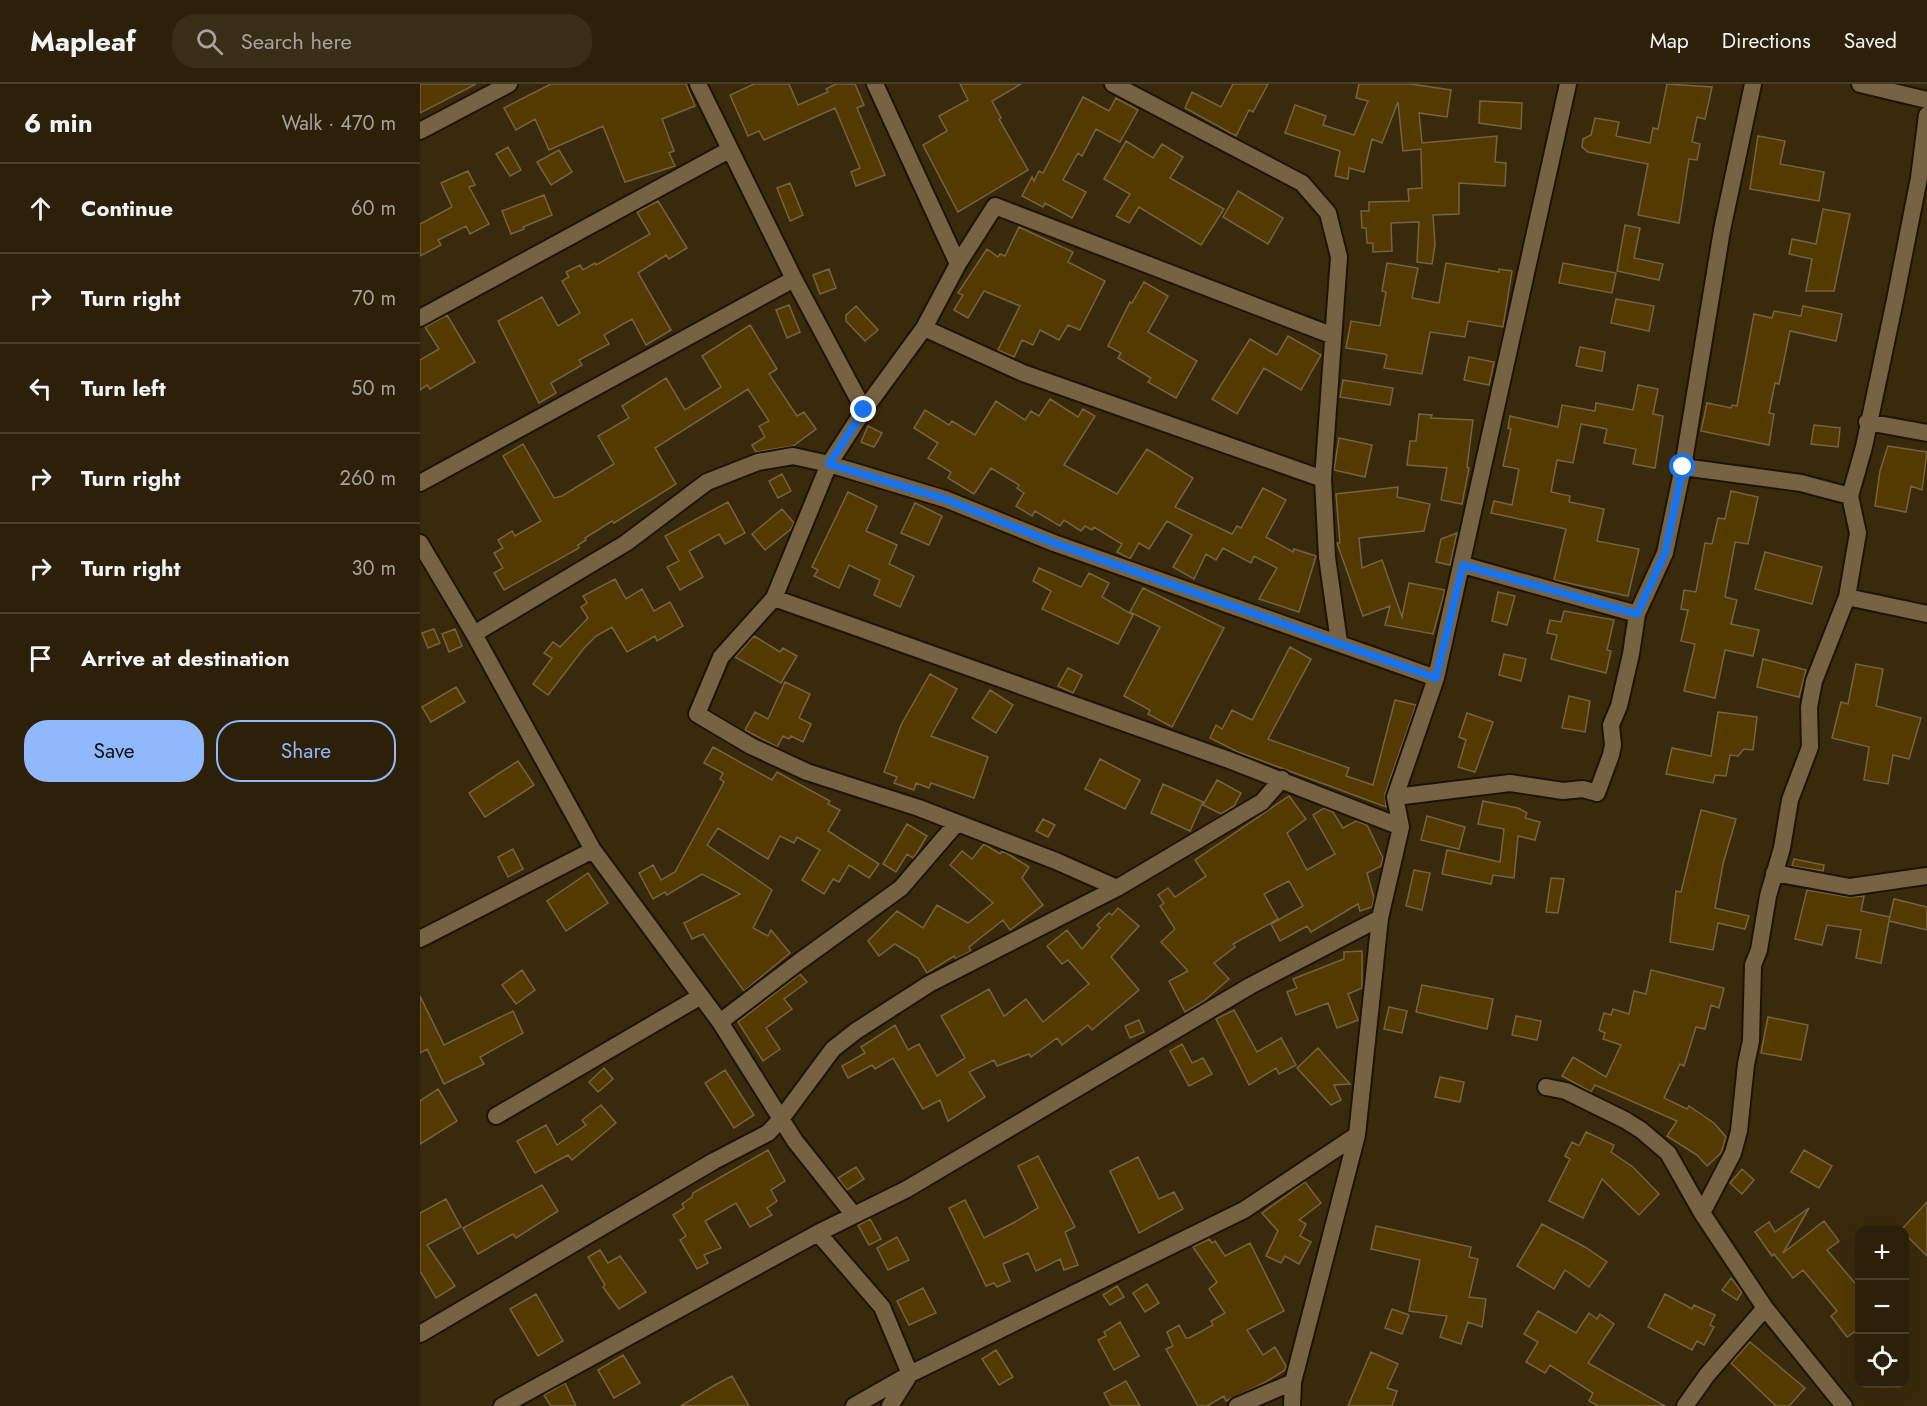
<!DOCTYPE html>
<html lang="en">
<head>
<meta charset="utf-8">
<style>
	:root { --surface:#2c2009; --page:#382d17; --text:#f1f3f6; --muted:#a6a39c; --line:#483e2a; --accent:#90b8fd }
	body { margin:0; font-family:Jost,sans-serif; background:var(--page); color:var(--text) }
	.controls { position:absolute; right:18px; bottom:18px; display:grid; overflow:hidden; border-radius:12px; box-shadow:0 6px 24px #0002 }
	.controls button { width:54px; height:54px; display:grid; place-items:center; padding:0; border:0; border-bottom:2px solid var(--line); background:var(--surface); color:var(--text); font:30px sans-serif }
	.stop { position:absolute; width:18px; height:18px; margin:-14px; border:4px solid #1a73e8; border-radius:50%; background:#fff }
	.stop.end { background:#1a73e8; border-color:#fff; box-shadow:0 2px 6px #0008 }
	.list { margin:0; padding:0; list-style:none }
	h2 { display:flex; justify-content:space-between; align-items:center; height:78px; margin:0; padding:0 24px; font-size:26px }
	h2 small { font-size:20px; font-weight:400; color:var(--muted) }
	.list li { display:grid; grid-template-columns:39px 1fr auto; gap:18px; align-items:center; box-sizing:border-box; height:90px; padding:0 24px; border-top:2px solid var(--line) }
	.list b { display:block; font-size:22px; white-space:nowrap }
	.list em { font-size:20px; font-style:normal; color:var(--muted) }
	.actions { display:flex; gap:12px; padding:18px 24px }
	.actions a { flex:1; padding:14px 0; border:2px solid var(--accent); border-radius:24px; text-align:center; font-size:21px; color:var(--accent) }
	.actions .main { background:var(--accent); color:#111 }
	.icon { flex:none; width:33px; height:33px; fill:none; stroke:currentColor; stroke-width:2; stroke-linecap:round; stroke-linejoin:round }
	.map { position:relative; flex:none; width:1507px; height:1322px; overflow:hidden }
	header { display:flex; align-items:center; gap:36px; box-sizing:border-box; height:84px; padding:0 30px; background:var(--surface); border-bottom:2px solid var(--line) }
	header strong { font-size:28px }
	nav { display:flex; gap:33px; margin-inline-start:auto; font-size:21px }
	.search { width:420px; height:54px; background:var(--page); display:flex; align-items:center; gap:15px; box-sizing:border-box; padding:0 21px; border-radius:24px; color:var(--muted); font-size:22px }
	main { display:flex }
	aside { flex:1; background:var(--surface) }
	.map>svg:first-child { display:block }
	.building { fill:#533a00; stroke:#746344; stroke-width:1.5 }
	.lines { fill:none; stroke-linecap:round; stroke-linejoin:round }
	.minor-casing { stroke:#1f1300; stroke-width:20 }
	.minor { stroke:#756344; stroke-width:16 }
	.route { stroke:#1a73e8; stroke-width:8 }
</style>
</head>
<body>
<header>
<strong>Mapleaf</strong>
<div class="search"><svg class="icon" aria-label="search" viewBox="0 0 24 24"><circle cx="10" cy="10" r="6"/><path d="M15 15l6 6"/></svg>Search here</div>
<nav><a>Map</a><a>Directions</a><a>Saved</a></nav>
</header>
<main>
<aside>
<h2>6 min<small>Walk · 470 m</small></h2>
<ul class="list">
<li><svg class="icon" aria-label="ahead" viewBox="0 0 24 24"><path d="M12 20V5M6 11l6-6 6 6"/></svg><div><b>Continue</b></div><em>60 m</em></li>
<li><svg class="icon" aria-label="right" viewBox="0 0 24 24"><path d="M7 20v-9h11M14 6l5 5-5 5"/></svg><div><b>Turn right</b></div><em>70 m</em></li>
<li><svg class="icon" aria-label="left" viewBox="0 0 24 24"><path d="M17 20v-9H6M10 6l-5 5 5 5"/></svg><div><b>Turn left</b></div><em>50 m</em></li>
<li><svg class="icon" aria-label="right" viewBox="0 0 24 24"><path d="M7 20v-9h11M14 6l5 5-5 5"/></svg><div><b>Turn right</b></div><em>260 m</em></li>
<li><svg class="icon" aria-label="right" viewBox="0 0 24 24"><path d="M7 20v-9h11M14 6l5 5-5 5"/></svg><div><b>Turn right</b></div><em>30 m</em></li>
<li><svg class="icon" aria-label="arrive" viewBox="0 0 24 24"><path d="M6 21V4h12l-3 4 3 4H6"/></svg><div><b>Arrive at destination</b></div></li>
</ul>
<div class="actions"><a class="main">Save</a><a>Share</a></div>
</aside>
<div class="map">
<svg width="1507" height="1322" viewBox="0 0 1507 1322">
	<rect width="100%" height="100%" fill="#3a2a0c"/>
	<path class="building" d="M0 0H56L0 29Z
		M131 0H266L275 22 242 35 254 67 249 69 255 82 205 98 183 42 129 66 115 35 96 46 84 24Z
		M334 0H369L378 21 408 8 406 5 416 0H435L444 21 437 24 465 91 436 102 431 88 440 84 415 24 344 56 339 47 328 52 310 11Z
		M540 0H601L572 17 581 34 579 35 608 86 538 128 503 61 527 47 519 32 548 16Z
		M813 0H848L833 28 829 26 816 52 765 24 772 8 801 23Z
		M939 0H991L1031 6 1027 33 999 29 1002 59 1077 52 1075 78 1086 79 1085 102 1039 99V130L1013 131 1015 161 1012 180 997 178 999 138 971 139 972 167 953 168V159H947L946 144H942L941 127H949V118L989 117 988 105 1002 104 1001 65 983 67 978 18 962 59 952 55 944 88 929 84 928 95 915 92 920 67 865 49 875 21 906 32 903 41 934 51 948 17 936 14Z
		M1247 0 1292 3 1285 35 1277 33 1272 58 1280 60 1277 76 1269 75 1259 139 1218 131 1228 80 1168 68 1162 63 1163 55 1171 51 1175 34 1199 38 1196 52 1230 59 1233 44 1238 45Z
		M663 13 689 27 696 14 718 26 700 58 676 45 662 72 658 69 643 96 666 108 652 134 625 119 623 123 602 112 612 93 614 97 619 87 623 89Z
		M1060 17 1102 19 1101 45 1059 39Z
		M1338 52 1365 57 1360 80 1404 88 1399 117 1330 105Z
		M706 57 733 74 742 60 763 73 750 94 804 125 781 161 719 123 709 139 696 132 710 110 684 95Z
		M88 63 101 86 90 92 76 70Z
		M139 66 152 88 131 101 117 78Z
		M48 87 55 101 49 103 69 140 50 150 46 142 18 156 21 161 0 172V140L32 123 21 99Z
		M370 99 383 131 370 137 357 104Z
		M818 107 863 134 848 160 803 133Z
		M124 111 132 131 103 143 104 145 91 150 82 127Z
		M238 117 267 164 249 175 246 171 218 189 251 246 226 261 212 235 184 251 189 260 159 276 162 281 131 299 136 309 119 319 78 237 122 213 138 242 160 229 142 197 149 193 146 188 160 181 163 186 175 179 176 181 230 150 217 128Z
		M1403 125 1430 130 1414 207H1386L1392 175 1369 170 1372 155 1396 160Z
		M1205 141 1220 144 1214 174 1243 180 1239 196 1197 187Z
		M599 143 653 168 648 178 685 197 660 246 648 241 639 256 620 246 613 261 602 256 594 273 578 266 600 222 564 207 548 234 534 226 543 211 538 209 567 165 578 173 580 170 585 172Z
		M967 179 998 184 992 214 1019 219 1026 179 1079 188V185L1092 187 1083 243 1048 237 1045 253 1010 248 1002 290 964 284 967 271 964 270 926 264 931 237 960 242 966 208 962 207Z
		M1143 179 1196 189 1192 209 1139 199Z
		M409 185 416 204 400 210 393 191Z
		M724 198 748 212 728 248 777 277 756 314 728 298 731 294 698 274 701 269 688 262 710 218 712 219Z
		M1196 215 1234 222 1229 247 1191 239Z
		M369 221 380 248 367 254 356 226Z
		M436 222 458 246 445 257 426 237V231Z
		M1383 222 1422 230 1416 257 1370 247 1359 300 1355 299 1349 329 1354 330 1349 361 1281 347 1287 319 1311 324 1312 321 1317 322 1334 230 1352 234 1354 227 1381 232Z
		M27 231 55 278 10 305 7 301 0 306V276L19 265 5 243Z
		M330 241 357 285 349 290 377 332 384 328 396 345 373 362 336 368 332 361 345 353 339 342 349 337 328 305 235 364 256 400 194 439 192 437 165 454 166 456 158 461 159 464 84 506 74 489 83 484 74 469 83 464 78 456 92 447 95 452 121 437 83 372 103 360 134 414 142 412 194 380 178 352 209 334 202 322 246 294 265 326 301 303 282 272Z
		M868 252 901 271 881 306 844 284 817 330 792 315 830 255 857 271Z
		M1160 263 1185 268 1182 287 1156 282Z
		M1049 273 1074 278 1069 301 1044 296Z
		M923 296 973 304 970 321 920 313Z
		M1218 301 1238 305 1233 330 1243 332 1235 384 1213 380 1216 365 1184 359 1187 345 1161 340 1153 379 1137 376 1131 408 1150 412 1149 418 1184 425 1177 457 1219 465 1208 512 1134 496 1146 445 1071 429 1074 417 1092 421 1099 385 1083 382 1091 345 1088 344 1090 332 1138 343 1142 321 1175 327 1176 319 1213 326Z
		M630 315 658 333 663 325 675 332 644 381 697 410 727 365 773 394 755 423 812 450 817 442 821 444 843 404 866 416 846 453 873 468 874 465 896 472 879 528 839 515 857 484 834 472 831 479 803 464 796 476 786 470 774 495 753 483 772 451 747 437 729 465 719 459 710 475 697 468 702 460 674 443 672 446 665 442 661 447 644 436 640 442 615 427 612 432 596 422 604 409 597 404 599 401 571 384 554 410 528 394 531 388 508 374 518 359 494 344 505 326 529 341 532 337 555 351 576 317 605 336 611 327 619 332Z
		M999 330 1012 331 1011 334 1053 336 1047 383 1049 384 1042 420 1021 416 1027 384 987 381 990 357H996Z
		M1394 341 1420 344 1418 363 1391 360Z
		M448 342 462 349 454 363 441 358Z
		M919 354 952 361 945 393 914 386Z
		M1468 362 1507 368 1502 406 1491 402 1486 428 1455 422 1460 387Z
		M362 390 371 407 358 414 349 397Z
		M978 403 977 413 1010 420 1004 447 939 454 942 484 962 476 982 533 989 499 1025 506 1013 550 965 541 970 522 943 532 917 459H920L916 410Z
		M1311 407 1338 413 1328 460 1315 458 1305 513 1317 516 1311 540 1339 546 1333 572 1305 566 1295 614 1264 607 1275 560 1261 557 1268 526 1261 525 1264 506 1276 508 1285 459 1292 460 1298 434 1305 435Z
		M428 408 457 422 446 447 477 461 469 480 494 492 480 523 454 511 460 496 429 481 419 504 394 492 398 486 392 483Z
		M308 418 325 449 305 460 299 450 269 467 283 493 260 506 247 483 259 477 245 452Z
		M495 419 522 432 509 461 481 449Z
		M362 425 374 439 371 445 345 466 332 450Z
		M1037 449 1030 481 1016 478 1021 455Z
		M1345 468 1402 483 1392 520 1335 505Z
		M619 484 661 503 669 489 689 499 682 513 713 531 698 560 622 525 631 507 613 497Z
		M195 495 206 515 222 505 234 527 250 518 263 542 237 557 235 552 207 568 192 543 176 552 164 564 128 611 113 600 132 574 124 569 133 558 140 563 168 534 161 523 167 519 163 512Z
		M723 504 804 544 752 643 728 630 730 626 704 612 740 543 710 528Z
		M1078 508 1095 512 1087 541 1072 537Z
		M1144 527 1194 536 1187 566 1191 567 1186 589 1131 575 1137 551 1127 549 1130 536 1141 538Z
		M14 545 20 559 8 564 2 549Z
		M35 545 42 562 29 568 22 550Z
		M334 552 360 568 363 564 377 572 361 599 315 573Z
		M870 563 891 575 848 655 929 684 926 692 953 701 975 616 996 621 965 710 966 723 818 668 790 654 796 641 802 645 812 626 832 636Z
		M1084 570 1106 575 1101 597 1079 591Z
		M1343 575 1386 586 1379 613 1337 603Z
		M1436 580 1463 585 1456 622 1501 634 1489 675 1473 671 1468 700 1444 696 1449 663 1412 654 1421 618 1428 620Z
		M648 584 662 591 653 609 638 602Z
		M510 590 537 605 511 652 568 673 554 714 511 699 509 704 496 699 494 706 474 699 477 693 464 688 481 641Z
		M365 598 390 610 379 634 391 640 383 658 371 652 369 655 363 652 357 663 325 646 335 628 348 635Z
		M36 603 45 618 11 638 2 623Z
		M570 606 593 621 576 649 552 634Z
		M1149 612 1170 617 1165 648 1142 644Z
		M1298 628 1337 633 1333 666 1324 665 1318 672 1310 671 1306 692 1295 691 1293 699 1246 690 1252 664 1291 672Z
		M1047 629 1073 638 1055 688 1038 683 1046 656 1039 653Z
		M293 663 352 696 357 688 410 717 408 720 420 726 408 747 459 780 449 794 429 781 419 798 413 795 404 810 382 796 400 766 377 753 374 759 360 752 348 775 298 744 287 761 352 806 333 844 348 852 351 846 370 869 324 907 283 850 272 855 264 839 320 810 282 790 247 811 245 808 233 815 219 789 233 781 241 796 255 788 304 698 300 695 303 689 284 679Z
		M680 675 720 696 705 725 665 705Z
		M98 677 114 701 65 733 49 709Z
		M797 696 821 709 814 722 801 730 783 721Z
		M743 700 783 718 770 747 731 729Z
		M869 712 886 735 867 749 887 786 915 770 893 731 904 724 913 728 923 744 936 737 947 741 963 774 961 782 947 789 954 814 952 823 940 827 938 820 891 848 887 842 860 857 851 840 883 822 869 797 844 810 858 835 813 860 815 863 794 879 809 895 784 917 765 928 749 897 768 887 741 858 755 845 740 822 744 819 738 811 748 804 755 813 786 792 775 776Z
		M1063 717 1098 724 1107 729 1105 734 1120 738 1115 756 1098 752 1094 794 1073 791 1071 800 1022 790 1027 766 1080 778 1084 745 1058 740Z
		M1281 726 1316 735 1303 780 1295 824 1329 832 1325 845 1298 839 1293 866 1250 858 1256 807 1261 808Z
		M1007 732 1045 743 1039 765 1001 756Z
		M623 735 635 741 628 753 616 747Z
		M487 740 507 752 496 770 493 774 487 770 476 788 463 780Z
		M564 760 580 770 582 767 588 770 609 783 602 794 623 821 590 846 583 836 549 863 551 867 536 875 534 872 507 889 498 874 475 860 459 872 448 857 477 827 503 844 517 821 548 839 573 819 530 781 542 767 552 775Z
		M93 765 103 785 88 793 78 773Z
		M1374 775 1404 781 1403 787 1372 782Z
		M994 786 1010 789 1002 826 986 822Z
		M168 789 188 819 146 847 127 817Z
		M1131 794 1144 795 1138 829 1126 828Z
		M1387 806 1428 813 1444 812 1441 827 1470 833 1469 836 1474 815 1507 823V846L1469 837 1461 879 1436 874 1441 846 1407 841 1402 861 1375 855Z
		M698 824 719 842 691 873 719 906 672 946 668 941 642 961 637 954 611 973 609 970 577 982 574 976 549 988 565 1013 528 1037 520 1016 503 1025 473 974 455 985 452 981 428 994 422 982 445 969 441 963 475 941 488 966 499 960 517 992 545 974 521 932 569 905 584 932 606 915 623 938 669 900 648 876 642 880 627 862 647 846 662 865 680 844 677 841 689 829 692 831Z
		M942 867V904L928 910 938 936 917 944 908 919 876 931 867 908 877 904 873 895 924 875V868Z
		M102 886 115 906 96 920 82 901Z
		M1231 886 1304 904 1299 924 1291 921 1285 945 1276 943 1264 982 1260 980 1244 1014 1267 1025 1269 1022 1294 1039 1306 1053 1301 1069 1287 1082 1277 1071 1247 1052 1257 1037 1175 1001 1171 1008 1142 992 1153 973 1186 993 1201 961 1183 955 1185 949 1179 946 1184 929 1191 931 1193 925 1209 930 1214 907 1226 910Z
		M380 890 387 898 364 915 372 925 346 944 360 965 343 977 318 938Z
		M1002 901 1073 915 1067 945 996 928Z
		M0 912 24 961 93 927 103 949 60 973 64 980 24 1000 7 965 0 969Z
		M969 923 987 927 982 949 964 945Z
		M814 926 837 968 861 954 876 981 859 990 856 984 829 1001 796 935Z
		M1096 932 1121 937 1117 956 1092 951Z
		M1348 933 1388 941 1381 976 1341 969Z
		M719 936 724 948 710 954 705 942Z
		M762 960 772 979 783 974 792 990 769 1002 750 967Z
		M898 964 930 1000 914 1001 921 1016 911 1021 877 984Z
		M184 984 193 995 178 1008 169 998Z
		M305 986 334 1031 314 1044 285 999Z
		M1020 993 1044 998 1040 1018 1015 1013Z
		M18 1005 37 1037 0 1060V1017Z
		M181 1021 196 1039 152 1076 148 1071 115 1089 97 1057 126 1041 137 1061 166 1041 162 1036Z
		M1166 1048 1194 1061 1191 1068 1213 1083 1239 1110 1219 1131 1182 1095 1163 1134 1129 1117 1150 1075 1145 1072 1152 1058 1159 1062Z
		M348 1066 365 1097 351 1106 357 1117 347 1124 352 1131 330 1143 316 1119 285 1137 301 1164 284 1171 288 1179 277 1185 260 1156 266 1152 253 1131 264 1124 262 1120 272 1113 273 1109Z
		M1384 1066 1412 1082 1399 1104 1371 1088Z
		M618 1072 655 1143 645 1148 658 1181 644 1186 640 1175 616 1187 608 1169 583 1180 590 1197 577 1203 574 1199 566 1202 529 1124 545 1116 564 1154 595 1138 618 1124 598 1082Z
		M718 1073 739 1115 754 1108 763 1125 719 1149 690 1087Z
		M436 1083 444 1095 427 1106 418 1094Z
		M1322 1085 1334 1096 1322 1110 1310 1099Z
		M885 1098 901 1119 879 1136 886 1140 880 1152 891 1158 879 1180 865 1172 861 1179 846 1172 858 1147 842 1129Z
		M122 1101 138 1127 96 1154 93 1150 58 1170 43 1144Z
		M26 1115 41 1143 7 1161 35 1202 16 1214 0 1187V1129Z
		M1507 1118V1172L1481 1146Z
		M1389 1124 1363 1169 1404 1137 1419 1157 1407 1166 1440 1205V1244L1427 1253 1411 1232 1417 1227 1383 1186 1373 1194 1354 1170 1352 1172 1335 1148 1349 1138 1355 1148Z
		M450 1135 461 1155 449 1161 438 1141Z
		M1122 1140 1165 1163 1187 1178 1169 1203 1145 1186 1134 1205 1097 1182Z
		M956 1142 1051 1163 1049 1173 1058 1175 1049 1213 1066 1215 1062 1243 1048 1238 1041 1260 1020 1253 1027 1232 989 1227 1000 1176 951 1165Z
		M477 1153 489 1176 468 1186 457 1164Z
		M789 1155 792 1159 795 1157 805 1172 830 1159 864 1227 827 1246 843 1271 855 1263 866 1282 865 1286 844 1299 806 1317 804 1312 787 1322H778L746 1265 753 1262 747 1248 759 1241 766 1254H769L793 1241 791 1237 805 1229 789 1205 797 1198 773 1163Z
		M180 1166 188 1179 200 1172 226 1208 199 1225 183 1203 185 1201 168 1173Z
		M1311 1194 1322 1208 1317 1216 1302 1206Z
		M727 1200 739 1219 725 1228 713 1209Z
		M697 1202 704 1213 690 1221 683 1211Z
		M503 1204 516 1229 489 1241 477 1217Z
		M116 1210 143 1257 118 1272 90 1225Z
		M1245 1210 1272 1225 1274 1221 1295 1231 1290 1241 1294 1243 1284 1261 1277 1257 1272 1266 1228 1243Z
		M972 1225 989 1231 982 1250 965 1244Z
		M1118 1227 1156 1249 1169 1229 1177 1235 1180 1230 1194 1240 1168 1279 1245 1322H1178L1169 1317 1173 1309 1130 1281 1125 1289 1106 1278 1118 1258 1104 1250Z
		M700 1238 719 1272 694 1286 678 1256 686 1252 684 1248Z
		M1330 1258 1385 1304 1369 1322H1356L1311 1279Z
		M576 1266 593 1293 579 1301 562 1275Z
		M951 1268 978 1280 967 1304 977 1307 972 1322H928Z
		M203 1271 220 1299 194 1314 178 1286Z
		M312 1292 329 1322H261L295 1301Z
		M706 1297 720 1322H691L684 1309Z
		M145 1299 156 1322H131L124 1311Z"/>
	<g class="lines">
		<g class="minor-casing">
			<path id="minor" d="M278 0 374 195 444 326
				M455 0 538 180
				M693 0 882 99 908 129 919 173 903 395 907 473 919 558
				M1440 0 1507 16
				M0 47 89 0
				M0 234 309 66
				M504 244 603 289 903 395
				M1447 338 1507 349
				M1263 383 1381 399 1430 412
				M0 399 374 195
				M0 459 54 550 173 766 300 938 375 1057 433 1130
				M1043 481 1217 530
				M1427 513 1507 530
				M354 514 809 676 981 743
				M54 550 206 459 287 398 338 378 373 372 409 380 525 415 634 459 1016 594
				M975 713 1090 699 1143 707 1163 705 1177 709 1191 671 1193 661 1191 641 1199 622 1211 570 1217 530 1245 469 1263 383 1302 146 1333 0
				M1354 789 1430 803 1507 792
				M697 804 636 777 499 724 387 688 331 662 277 630 301 573 354 514 409 380 444 326 504 244 538 180 575 122 911 251
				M0 855 173 766
				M300 938 380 877 481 804 536 740
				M1126 1003 1146 1007 1205 1036 1221 1046 1248 1069 1282 1129 1345 1224 1424 1322
				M76 1032 281 912
				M1282 1129 1313 1069 1319 1047 1326 980 1331 957 1333 881 1339 866 1348 812 1362 764 1370 716 1390 663 1389 623 1394 597 1427 513 1438 449 1430 412 1444 363 1475 216 1499 94 1507 31
				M398 1149 462 1223 490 1290 470 1322
				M0 1250 294 1077 348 1049 361 1035 413 965 436 947 509 900 697 804 842 718 862 695
				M82 1322 398 1149 487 1105 830 902 960 834
				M434 1322 490 1290 824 1126 937 1051
				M817 1322 873 1298
				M872 1322 873 1298 937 1051 960 834 981 743 975 713 1016 594 1148 0
				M1265 1322 1287 1291 1345 1224"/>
		</g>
		<use href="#minor" class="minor"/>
	</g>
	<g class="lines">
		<path class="route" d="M444 326 409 380 525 415 634 459 1016 594 1043 481 1217 530 1245 469 1263 383"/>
	</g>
</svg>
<div class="controls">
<button>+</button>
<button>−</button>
<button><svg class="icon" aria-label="locate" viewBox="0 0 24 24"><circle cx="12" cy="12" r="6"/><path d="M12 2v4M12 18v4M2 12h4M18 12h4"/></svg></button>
</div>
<div class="stop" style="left:1263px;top:383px"></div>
<div class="stop end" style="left:444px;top:326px"></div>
</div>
</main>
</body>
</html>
